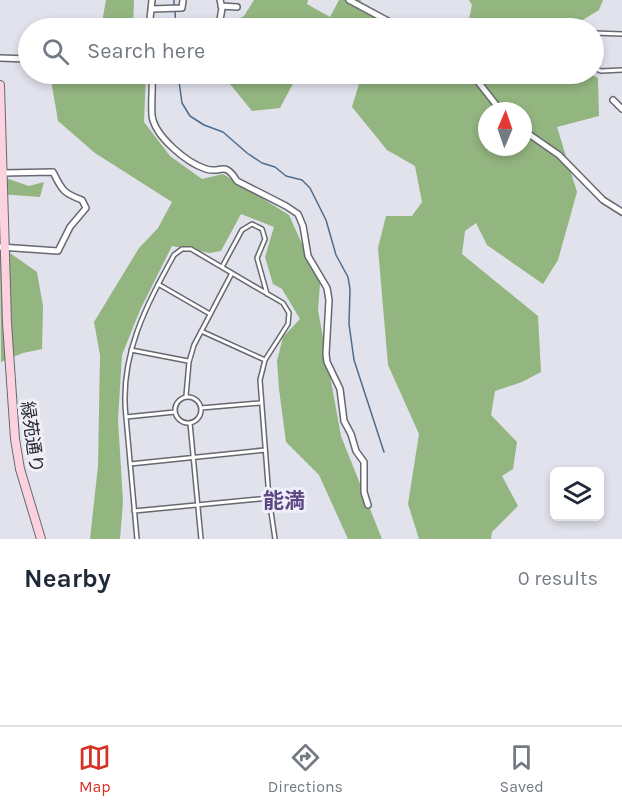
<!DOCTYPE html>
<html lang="en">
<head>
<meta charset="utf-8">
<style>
	:root { --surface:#fff; --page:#f6f6f7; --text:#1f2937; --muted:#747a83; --line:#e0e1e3; --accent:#d93025 }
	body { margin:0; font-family:Karla,"Noto Sans JP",sans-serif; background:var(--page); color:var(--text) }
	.controls { position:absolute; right:18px; bottom:18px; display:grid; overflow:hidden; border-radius:9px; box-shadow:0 3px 9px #0003 }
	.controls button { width:54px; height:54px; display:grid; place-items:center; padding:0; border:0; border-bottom:2px solid var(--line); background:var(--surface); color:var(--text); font:30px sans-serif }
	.compass { position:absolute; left:478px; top:102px; width:54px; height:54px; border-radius:50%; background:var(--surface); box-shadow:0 3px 9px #0003; rotate:2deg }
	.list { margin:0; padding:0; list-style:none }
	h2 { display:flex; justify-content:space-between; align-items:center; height:78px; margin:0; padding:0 24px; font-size:26px }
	h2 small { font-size:20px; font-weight:400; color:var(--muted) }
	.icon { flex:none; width:33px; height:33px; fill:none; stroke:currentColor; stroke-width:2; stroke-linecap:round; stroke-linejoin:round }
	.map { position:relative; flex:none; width:622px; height:539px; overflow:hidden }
	.search { position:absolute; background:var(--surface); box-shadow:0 3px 9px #0003; left:18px; right:18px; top:18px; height:66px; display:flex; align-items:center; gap:15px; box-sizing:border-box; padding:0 21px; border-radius:33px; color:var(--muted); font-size:22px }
	.sheet { height:186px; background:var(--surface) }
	nav { display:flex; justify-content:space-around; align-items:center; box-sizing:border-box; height:84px; border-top:2px solid var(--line); background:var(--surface); font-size:16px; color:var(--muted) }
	nav a { display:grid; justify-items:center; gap:3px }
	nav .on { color:var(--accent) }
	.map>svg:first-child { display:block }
	.forest { fill:#93b57f; fill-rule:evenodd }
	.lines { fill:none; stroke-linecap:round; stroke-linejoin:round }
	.stream { stroke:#4e6c8d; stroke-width:1.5 }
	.lane-casing { stroke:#676971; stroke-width:6 }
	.street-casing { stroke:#676971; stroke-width:8 }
	.secondary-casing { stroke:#676971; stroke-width:10 }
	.lane { stroke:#fff; stroke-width:3 }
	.street { stroke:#fff; stroke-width:5 }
	.secondary { stroke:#fcd2df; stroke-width:8 }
	.labels { text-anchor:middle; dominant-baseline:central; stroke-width:6; stroke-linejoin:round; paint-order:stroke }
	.street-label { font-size:18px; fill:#2a2a2e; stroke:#eeeff9 }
	.quarter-label { font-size:21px; font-weight:bold; fill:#5c4684; stroke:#eeeff9 }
</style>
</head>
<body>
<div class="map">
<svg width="622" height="539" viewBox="0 0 622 539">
	<rect width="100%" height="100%" fill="#e1e2ec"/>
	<path class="forest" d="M106 0H134L133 27 55 28 102 22Z
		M254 0H308L307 4 330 17 339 0H361L359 5 393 28H223L244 16Z
		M469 0H603L599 10 576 24V28H458H462L469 19 472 5Z
		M50 74H75L77 81 95 74H146L144 122 170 156 202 179 223 174 289 215 320 284 318 310 341 436 382 539H348L319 475 286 442 279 389 277 361 283 337 300 319 282 289 273 284 265 257 274 227 241 214 221 251 210 253 172 246 140 310 122 355 118 419 123 502 120 539H90L98 466 100 355 94 322 139 248 158 228 172 202 95 153 58 121Z
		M226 74H298L280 108 252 111 230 84Z
		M362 74H590L598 78 599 116 557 127 577 192 558 260 543 284 487 245 476 223 465 231 462 254 538 316 541 372 522 382 495 391 491 415 517 442 513 469 502 476 518 506 492 532 491 539H419L408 504 419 434 388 365 378 248 386 216H412L422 202 415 166 387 150 352 107ZM487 111H523V147H487Z
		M0 176 29 186 44 182 40 197 0 194Z
		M0 246 37 272 43 306 42 349 23 353 1 362Z"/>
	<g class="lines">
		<path class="stream" d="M174 0V7
			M175 11 176 28
			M178 74 182 103 190 116 204 125 223 132 247 153 262 163 275 167 286 176 302 180 310 188 326 220 336 255 348 277 350 289 349 324 354 360 384 452"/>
		<g class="lane-casing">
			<path id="lane" d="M594 33 622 34
				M594 68 601 71 622 70
				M222 267 242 230 252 224 262 229 265 239 257 258 267 294
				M158 284 210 314
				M201 331 265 360
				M131 350 188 361
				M186 396 189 362 194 345 232 273
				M175 410a13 13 0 1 1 26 0a13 13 0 1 1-26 0Z
				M201 408 260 403
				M175 412 126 417C119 356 146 306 174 255L182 249H191L283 303 289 313 288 324 265 360 260 380 269 498 275 539
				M126 417 137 539
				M190 423 201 539
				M130 464 265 450
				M134 511 269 498"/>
		</g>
		<g class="street-casing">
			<path id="street" d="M220 0 222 8 220 20
				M349 0 401 28
				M221 6 237 7
				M151 9 182 8 183 0
				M149 28 152 0
				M0 58 28 59
				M152 74C153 87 151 101 152 115 154 136 187 163 206 169 222 174 224 160 237 181L286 206 298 214 303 226 308 256 327 288 329 300 326 354 327 362 340 389 344 421 351 434 356 451 364 462V492L368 505
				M472 74 501 111
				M613 100 622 109
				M523 130 559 155 603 200 622 212
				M0 247 58 251 70 227 86 208 82 200C63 193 62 190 53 172L3 173"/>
		</g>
		<g class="secondary-casing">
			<path id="secondary" d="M0 85 7 323 15 439 20 469 41 539"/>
		</g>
		<use href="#lane" class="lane"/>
		<use href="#street" class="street"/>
		<use href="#secondary" class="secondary"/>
	</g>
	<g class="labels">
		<g class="street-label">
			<text transform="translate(32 437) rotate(82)">緑苑通り</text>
		</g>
		<g class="quarter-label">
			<text x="284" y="501">能満</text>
		</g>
	</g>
</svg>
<div class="controls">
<button><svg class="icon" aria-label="layers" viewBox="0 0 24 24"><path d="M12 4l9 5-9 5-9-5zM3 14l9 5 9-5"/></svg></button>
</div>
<svg class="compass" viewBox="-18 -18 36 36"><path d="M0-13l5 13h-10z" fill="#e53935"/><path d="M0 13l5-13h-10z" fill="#747a83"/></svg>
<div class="search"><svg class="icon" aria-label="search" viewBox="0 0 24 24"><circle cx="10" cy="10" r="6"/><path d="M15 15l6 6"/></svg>Search here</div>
</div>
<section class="sheet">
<h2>Nearby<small>0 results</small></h2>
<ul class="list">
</ul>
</section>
<nav>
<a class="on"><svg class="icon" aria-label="map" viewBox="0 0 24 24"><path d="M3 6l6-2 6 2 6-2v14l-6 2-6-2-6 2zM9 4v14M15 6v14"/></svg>Map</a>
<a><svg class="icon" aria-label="directions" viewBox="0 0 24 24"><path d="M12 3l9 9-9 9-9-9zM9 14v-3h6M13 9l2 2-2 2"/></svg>Directions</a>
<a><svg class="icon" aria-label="saved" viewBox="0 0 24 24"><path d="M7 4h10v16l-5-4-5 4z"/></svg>Saved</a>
</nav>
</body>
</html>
